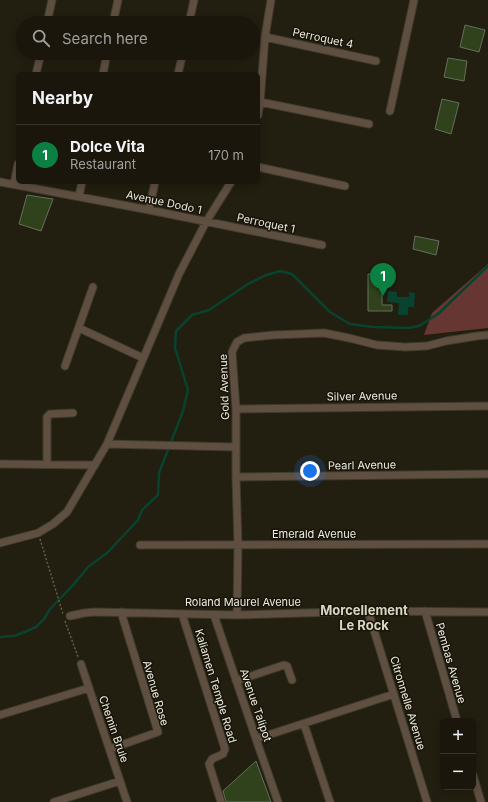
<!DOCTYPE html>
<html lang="en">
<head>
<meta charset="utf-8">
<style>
	:root { --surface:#1a160c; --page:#231f15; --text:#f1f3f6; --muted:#9f9f9d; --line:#38352d; --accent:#0b8043 }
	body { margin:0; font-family:Inter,sans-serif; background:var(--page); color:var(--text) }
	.controls { position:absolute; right:12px; bottom:12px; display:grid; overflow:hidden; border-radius:6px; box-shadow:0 2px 10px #0003 }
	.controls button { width:36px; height:36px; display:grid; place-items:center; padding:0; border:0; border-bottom:1px solid var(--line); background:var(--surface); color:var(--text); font:20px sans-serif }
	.you { position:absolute; left:310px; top:471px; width:14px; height:14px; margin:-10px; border:3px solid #fff; border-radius:50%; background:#1a73e8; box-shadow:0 0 0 6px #1a73e833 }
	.badge { display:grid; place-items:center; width:26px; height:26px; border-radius:50%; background:var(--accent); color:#fff; font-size:13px; font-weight:700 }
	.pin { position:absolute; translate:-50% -33px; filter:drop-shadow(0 1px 2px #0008) }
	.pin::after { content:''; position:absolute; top:21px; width:14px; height:12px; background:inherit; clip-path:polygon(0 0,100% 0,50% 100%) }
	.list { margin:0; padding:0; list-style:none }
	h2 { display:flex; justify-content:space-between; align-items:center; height:52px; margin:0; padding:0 16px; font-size:17px }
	h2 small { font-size:13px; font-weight:400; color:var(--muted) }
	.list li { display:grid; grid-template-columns:26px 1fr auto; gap:12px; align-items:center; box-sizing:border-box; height:60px; padding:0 16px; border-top:1px solid var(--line) }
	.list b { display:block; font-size:15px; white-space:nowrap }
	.list p { margin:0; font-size:13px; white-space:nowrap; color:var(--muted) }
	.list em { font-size:13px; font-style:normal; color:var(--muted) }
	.icon { flex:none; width:22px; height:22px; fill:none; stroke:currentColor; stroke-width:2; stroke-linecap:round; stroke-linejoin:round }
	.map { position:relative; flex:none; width:488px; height:802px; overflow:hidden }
	.search { position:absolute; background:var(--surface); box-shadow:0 2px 10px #0003; left:16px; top:16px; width:244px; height:44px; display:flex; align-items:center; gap:10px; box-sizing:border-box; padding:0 14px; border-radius:22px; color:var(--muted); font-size:15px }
	.panel { position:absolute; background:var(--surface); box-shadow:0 2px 10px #0003; left:16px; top:72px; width:244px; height:112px; border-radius:6px }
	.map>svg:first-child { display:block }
	.forest { fill:#663732 }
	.water { fill:#08432f }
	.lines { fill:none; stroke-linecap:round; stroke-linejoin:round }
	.stream { stroke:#08432f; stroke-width:2.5 }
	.building { fill:#2f421b; stroke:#666e5f }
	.minor-casing { stroke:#3e3b2d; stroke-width:9 }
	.path { stroke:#615e51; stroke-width:1.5; stroke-dasharray:2 2; stroke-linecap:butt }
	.minor { stroke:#5f4f41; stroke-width:7 }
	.labels { text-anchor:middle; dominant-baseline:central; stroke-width:3; stroke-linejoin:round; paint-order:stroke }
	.street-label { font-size:11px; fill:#edebe2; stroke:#181508 }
	.quarter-label { font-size:13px; font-weight:bold; fill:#d9d5c3; stroke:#181508 }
</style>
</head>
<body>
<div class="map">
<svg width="488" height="802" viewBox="0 0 488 802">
	<rect width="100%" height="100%" fill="#221e10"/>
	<path class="forest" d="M488 264V328L424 335 432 313Z"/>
	<path class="water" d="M388 291 397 292V297H409V292L415 293 414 307H408V315H398L399 303 387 302Z"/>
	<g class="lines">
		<path class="stream" d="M0 637 14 636 25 632 36 627 44 619 50 609 74 584 88 567 107 553 138 520 142 510 158 495 159 473 183 411 188 390 175 348 176 331 192 315 209 310 248 284 264 276 280 271 292 274 330 312 350 324 373 327 408 328 419 326 438 314 488 266"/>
	</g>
	<path class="building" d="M465 25 485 30 479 52 460 47Z
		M448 58 467 61 464 81 444 77Z
		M442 99 459 103 451 134 435 129Z
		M27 195 53 199 41 231 19 224Z
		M415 236 439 241 436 255 413 249Z
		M368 274H388V285H382V305H392V311H368Z
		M256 761 271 802H226L223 791Z"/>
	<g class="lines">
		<g class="minor-casing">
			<path id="minor" d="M47 23 52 0
				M113 23 118 0
				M189 23 194 0
				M265 37 376 61
				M36 74 41 53
				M103 74 107 53
				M178 74 183 53
				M260 102 369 124
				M390 111 414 0
				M258 115 260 102 265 37 271 0
				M258 167 345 186
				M0 182 149 210 322 245
				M14 184 18 164
				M79 196 82 182
				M149 210 155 182
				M79 328 143 358
				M65 366 93 287
				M236 409 488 406
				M107 444 236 447
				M0 464 95 465
				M47 464V417L50 414 73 413
				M236 477 488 474
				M0 543 38 533 53 524 67 512 107 444 179 274 206 222 231 182
				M140 545 488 544
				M368 611 427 802
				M425 611 457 721
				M182 614 225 749 223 754 212 759 209 764 221 802
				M214 615 256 739 278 802
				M237 615 238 545 236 477V409L232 352 237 342 244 338 273 335 324 333 349 338 377 345 405 347 427 346 446 341 477 336 488 335
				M70 616 84 613 95 612 237 615 368 611 488 612
				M81 664 127 802
				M236 681 284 665 287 666 292 680
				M0 715 89 688
				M304 724 330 802
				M256 739 394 694
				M110 749 158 732 121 612
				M473 775 481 802
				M54 802 120 781"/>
		</g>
		<path class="path" d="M40 539 63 614
			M65 621 78 657"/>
		<use href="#minor" class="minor"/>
	</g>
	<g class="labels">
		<g class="street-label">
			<text transform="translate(323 38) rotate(12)">Perroquet 4</text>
			<text transform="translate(164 202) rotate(12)">Avenue Dodo 1</text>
			<text transform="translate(266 223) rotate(12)">Perroquet 1</text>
			<text transform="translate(224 387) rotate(-92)">Gold Avenue</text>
			<text transform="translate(362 396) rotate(-1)">Silver Avenue</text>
			<text transform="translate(362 465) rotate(-1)">Pearl Avenue</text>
			<text x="314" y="534">Emerald Avenue</text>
			<text x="243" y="602">Roland Maurel Avenue</text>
			<text transform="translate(451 663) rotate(74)">Pembas Avenue</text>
			<text transform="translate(216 686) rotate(73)">Kaliamen Temple Road</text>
			<text transform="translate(156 693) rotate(74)">Avenue Rose</text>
			<text transform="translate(408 703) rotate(73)">Citronnelle Avenue</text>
			<text transform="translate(256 705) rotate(71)">Avenue Talipot</text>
			<text transform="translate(114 729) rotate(71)">Chemin Brule</text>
		</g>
		<g class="quarter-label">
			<text x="364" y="610">Morcellement<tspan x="364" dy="15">Le Rock</tspan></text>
		</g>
	</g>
</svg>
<div class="controls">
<button>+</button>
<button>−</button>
</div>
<div class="you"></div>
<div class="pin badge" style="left:383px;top:296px">1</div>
<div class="search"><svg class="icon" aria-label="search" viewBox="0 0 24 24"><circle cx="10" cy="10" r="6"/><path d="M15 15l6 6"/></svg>Search here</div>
<section class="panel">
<h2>Nearby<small></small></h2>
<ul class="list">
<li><span class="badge">1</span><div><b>Dolce Vita</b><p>Restaurant</p></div><em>170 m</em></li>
</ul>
</section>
</div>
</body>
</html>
